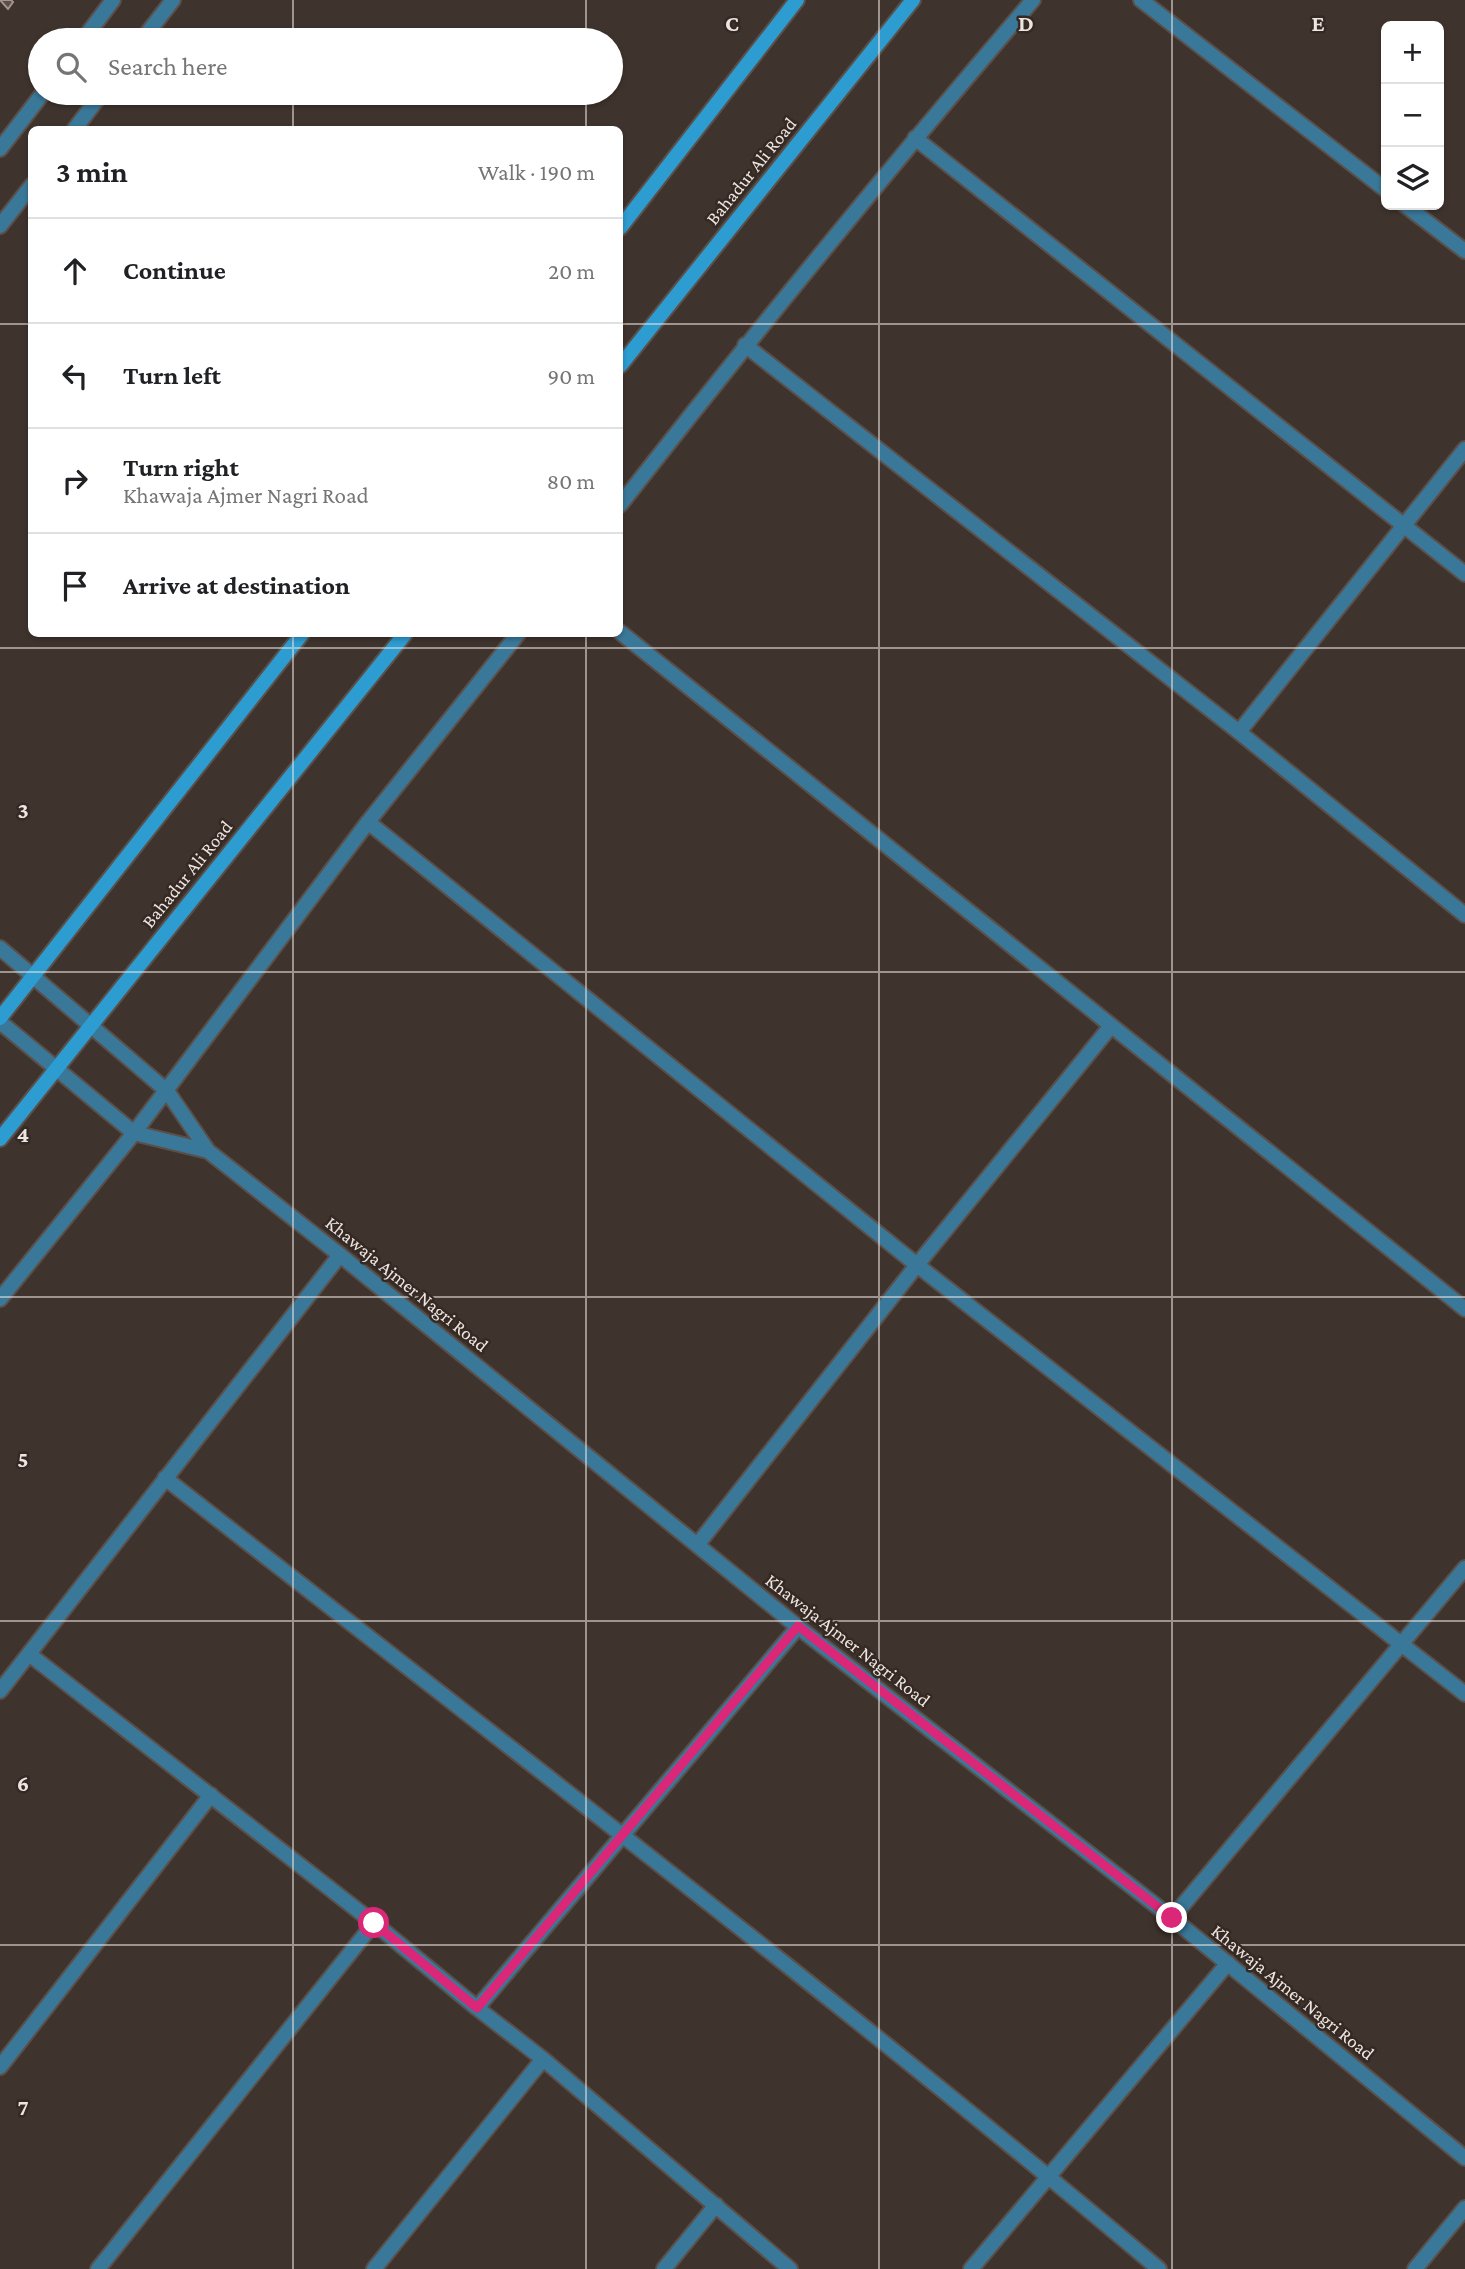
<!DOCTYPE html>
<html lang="en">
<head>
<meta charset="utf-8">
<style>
	:root { --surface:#fff; --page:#f2f2f2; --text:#202124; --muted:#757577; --line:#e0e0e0 }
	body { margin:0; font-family:"Crimson Pro",serif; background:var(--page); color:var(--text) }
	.controls { position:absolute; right:21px; top:21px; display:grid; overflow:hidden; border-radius:10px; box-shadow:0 2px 5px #0004 }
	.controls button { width:63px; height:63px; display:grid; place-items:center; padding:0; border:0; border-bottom:2px solid var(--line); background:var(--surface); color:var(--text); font:35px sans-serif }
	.stop { position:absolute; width:21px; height:21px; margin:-16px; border:5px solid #db2777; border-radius:50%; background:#fff }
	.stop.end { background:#db2777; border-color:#fff; box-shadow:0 2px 7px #0008 }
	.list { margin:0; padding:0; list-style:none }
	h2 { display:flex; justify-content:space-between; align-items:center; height:91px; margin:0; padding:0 28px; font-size:30px }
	h2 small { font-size:23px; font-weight:400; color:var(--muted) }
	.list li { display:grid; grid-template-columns:46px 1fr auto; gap:21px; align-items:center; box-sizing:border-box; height:105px; padding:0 28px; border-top:2px solid var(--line) }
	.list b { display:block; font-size:26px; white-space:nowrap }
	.list p { margin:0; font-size:23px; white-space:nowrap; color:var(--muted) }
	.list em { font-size:23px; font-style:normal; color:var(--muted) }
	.icon { flex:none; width:38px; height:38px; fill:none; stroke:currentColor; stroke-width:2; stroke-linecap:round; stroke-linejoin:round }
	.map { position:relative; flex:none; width:1465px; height:2269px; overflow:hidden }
	.search { position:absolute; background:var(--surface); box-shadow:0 2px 5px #0004; left:28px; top:28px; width:595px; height:77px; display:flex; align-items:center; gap:18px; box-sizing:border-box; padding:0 24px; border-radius:38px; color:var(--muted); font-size:26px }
	.panel { position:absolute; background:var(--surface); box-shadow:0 2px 5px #0004; left:28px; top:126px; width:595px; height:511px; border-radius:10px }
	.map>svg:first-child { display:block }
	.building { fill:#5c4e48; stroke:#a3948d; stroke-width:2 }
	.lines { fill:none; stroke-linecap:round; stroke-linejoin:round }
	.minor-casing { stroke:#5b4f4a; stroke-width:18 }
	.tertiary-casing { stroke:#5b4f4a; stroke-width:18 }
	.secondary-casing { stroke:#5b4f4a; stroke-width:18 }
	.minor { stroke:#3a7899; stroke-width:14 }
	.tertiary { stroke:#3a7899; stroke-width:14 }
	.secondary { stroke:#2c9cd1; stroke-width:14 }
	.route { stroke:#db2777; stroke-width:9 }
	.grid { fill:none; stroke:#ede5e1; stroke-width:2; stroke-opacity:0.55 }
	.labels { text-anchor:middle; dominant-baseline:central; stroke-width:5; stroke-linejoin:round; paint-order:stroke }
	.street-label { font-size:19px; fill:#ede5e1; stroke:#352923 }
	.grid-label { font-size:23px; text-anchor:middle; font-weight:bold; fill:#ede5e1; stroke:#352923; stroke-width:5; stroke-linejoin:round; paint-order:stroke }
</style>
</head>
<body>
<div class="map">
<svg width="1465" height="2269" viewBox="0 0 1465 2269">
	<rect width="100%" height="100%" fill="#3f332d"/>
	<path class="building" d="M0 0H11L13 2 8 9Z"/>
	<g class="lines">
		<g class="minor-casing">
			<path id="minor" d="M1141 0 1386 190
				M915 138 1465 574
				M1405 205 1465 251
				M745 345 1239 732 1465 915
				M620 505C754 334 891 166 1033 0
				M620 632 1465 1309
				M1239 732 1465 449
				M368 822 917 1265 1465 1694
				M0 1299 134 1133 368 822 518 634
				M165 1478C498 1739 835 1996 1159 2269
				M698 1544 917 1265 1111 1026
				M29 1654 374 1923 477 2008 543 2059 790 2269
				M0 1691 340 1255
				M1172 1918 1465 1568
				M477 2008 798 1627
				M0 2067 211 1795
				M98 2269 374 1923
				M374 2269 543 2059
				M664 2269 716 2205
				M971 2269 1228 1963
				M1415 2269 1465 2208"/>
		</g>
		<g class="tertiary-casing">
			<path id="tertiary" d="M83 40 113 0
				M142 40 173 0
				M74 130 102 93
				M0 149 43 93
				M0 226 32 185
				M0 948 167 1091 208 1151
				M0 1022 134 1133 208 1151 340 1255 798 1627 1172 1918 1465 2158"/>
		</g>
		<g class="secondary-casing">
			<path id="secondary" d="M620 228 797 0
				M620 366 913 0
				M0 1018 302 634
				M0 1139 405 634"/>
		</g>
		<use href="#minor" class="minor"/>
		<use href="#tertiary" class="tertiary"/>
		<use href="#secondary" class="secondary"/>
	</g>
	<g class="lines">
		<path class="route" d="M374 1923 477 2008 798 1626 1172 1918"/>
	</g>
	<path class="grid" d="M293 0V40M586 0V40M879 0V2269M1172 0V2269M293 93V130M586 93V130M0 324H32M620 324H1465M293 634V2269M586 634V2269M0 648H1465M0 972H1465M0 1297H1465M0 1621H1465M0 1945H1465"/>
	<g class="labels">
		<g class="street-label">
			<text transform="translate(751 171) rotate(-51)">Bahadur Ali Road</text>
			<text transform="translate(187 874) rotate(-51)">Bahadur Ali Road</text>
			<text transform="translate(407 1284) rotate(39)">Khawaja Ajmer Nagri Road</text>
			<text transform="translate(848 1640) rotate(38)">Khawaja Ajmer Nagri Road</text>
			<text transform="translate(1293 1992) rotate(39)">Khawaja Ajmer Nagri Road</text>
		</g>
	</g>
	<g class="grid-label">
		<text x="732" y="31">C</text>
		<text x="1026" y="31">D</text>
		<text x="1318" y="31">E</text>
		<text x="23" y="818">3</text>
		<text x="23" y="1142">4</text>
		<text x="23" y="1467">5</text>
		<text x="23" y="1791">6</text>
		<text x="23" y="2115">7</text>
	</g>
</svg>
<div class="controls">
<button>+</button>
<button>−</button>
<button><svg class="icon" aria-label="layers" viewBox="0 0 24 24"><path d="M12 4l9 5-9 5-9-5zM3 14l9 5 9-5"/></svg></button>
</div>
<div class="stop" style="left:374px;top:1923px"></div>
<div class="stop end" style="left:1172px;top:1918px"></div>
<div class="search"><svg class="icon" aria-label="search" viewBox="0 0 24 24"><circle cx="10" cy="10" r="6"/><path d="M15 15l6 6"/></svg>Search here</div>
<section class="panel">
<h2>3 min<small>Walk · 190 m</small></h2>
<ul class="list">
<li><svg class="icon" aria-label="ahead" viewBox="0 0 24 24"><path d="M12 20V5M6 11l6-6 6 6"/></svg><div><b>Continue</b></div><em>20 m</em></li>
<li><svg class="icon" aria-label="left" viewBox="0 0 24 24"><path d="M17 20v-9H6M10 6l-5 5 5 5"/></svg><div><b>Turn left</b></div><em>90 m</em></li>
<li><svg class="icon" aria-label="right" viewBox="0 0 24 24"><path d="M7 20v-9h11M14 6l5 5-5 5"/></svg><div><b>Turn right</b><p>Khawaja Ajmer Nagri Road</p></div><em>80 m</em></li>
<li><svg class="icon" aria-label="arrive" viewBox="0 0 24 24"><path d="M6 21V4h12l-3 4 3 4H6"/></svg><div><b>Arrive at destination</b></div></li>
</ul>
</section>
</div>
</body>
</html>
